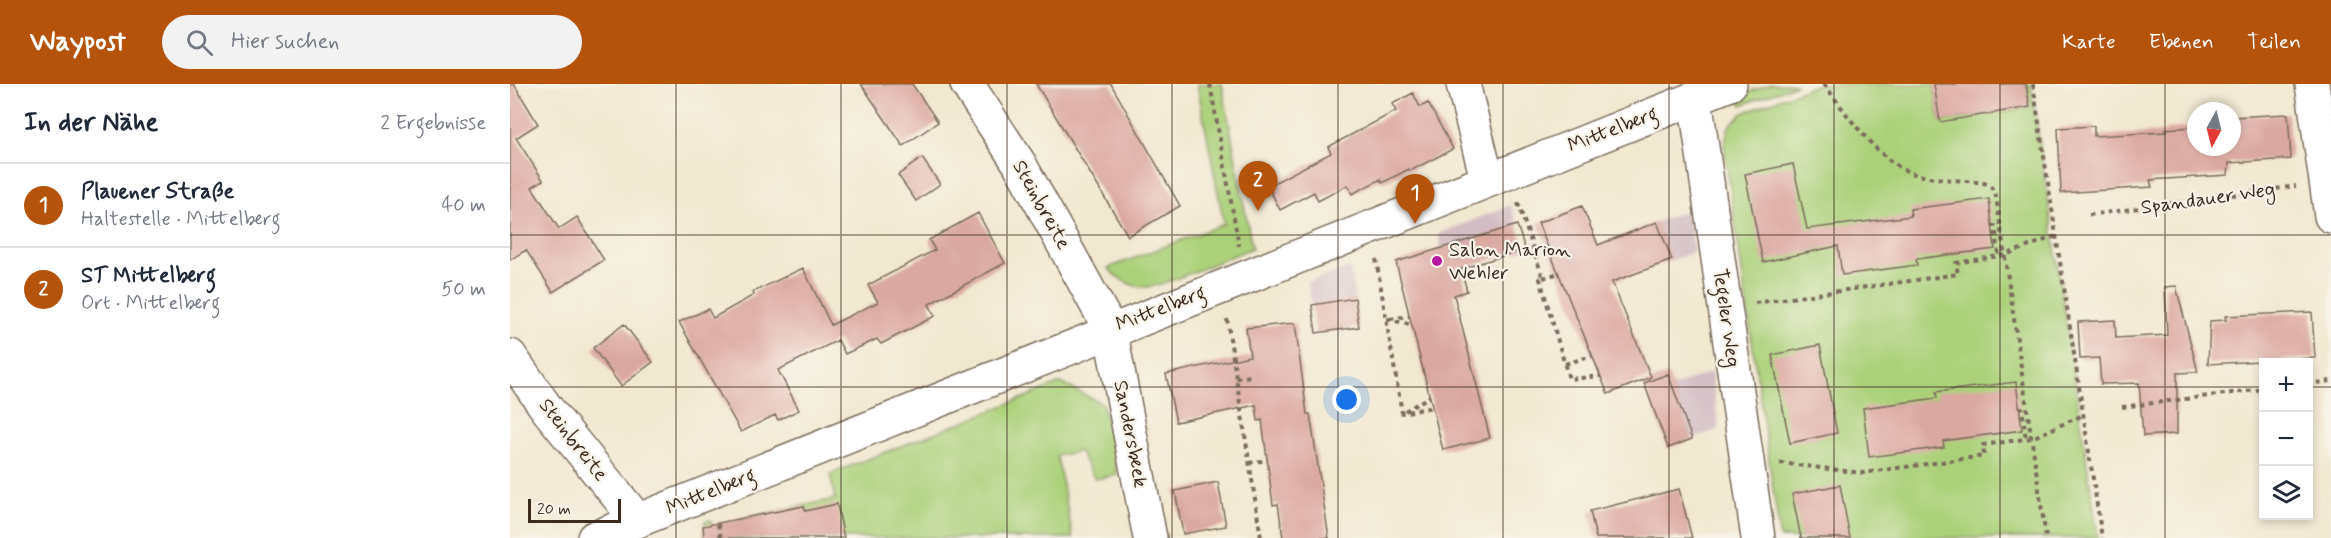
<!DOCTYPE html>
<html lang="de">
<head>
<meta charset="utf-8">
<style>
	:root { --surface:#fff; --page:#f2f2f3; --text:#1f2937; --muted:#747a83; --line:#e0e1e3; --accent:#b45309 }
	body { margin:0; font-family:Mynerve,sans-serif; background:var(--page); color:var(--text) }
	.controls { position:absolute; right:18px; bottom:18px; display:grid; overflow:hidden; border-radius:0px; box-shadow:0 3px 9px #0003 }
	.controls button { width:54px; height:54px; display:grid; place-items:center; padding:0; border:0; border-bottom:2px solid var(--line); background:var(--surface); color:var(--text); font:30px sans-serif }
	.compass { position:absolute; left:1677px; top:18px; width:54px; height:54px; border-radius:50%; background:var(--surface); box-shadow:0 3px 9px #0003; rotate:187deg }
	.scale { position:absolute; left:18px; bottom:15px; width:93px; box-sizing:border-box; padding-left:6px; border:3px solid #3b2a1e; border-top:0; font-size:16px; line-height:21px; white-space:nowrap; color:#3b2a1e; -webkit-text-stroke:4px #f7f3e8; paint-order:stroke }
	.you { position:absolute; left:837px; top:316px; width:21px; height:21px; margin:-15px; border:4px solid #fff; border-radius:50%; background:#1a73e8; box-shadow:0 0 0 9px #1a73e833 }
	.badge { display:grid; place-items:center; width:39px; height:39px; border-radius:50%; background:var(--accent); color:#fff; font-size:20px; font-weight:700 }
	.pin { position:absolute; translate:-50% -50px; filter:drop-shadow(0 2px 3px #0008) }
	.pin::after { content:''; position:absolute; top:32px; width:21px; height:18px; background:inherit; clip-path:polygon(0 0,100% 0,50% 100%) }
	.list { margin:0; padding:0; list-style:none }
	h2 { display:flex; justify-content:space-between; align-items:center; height:78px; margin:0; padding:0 24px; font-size:26px }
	h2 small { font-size:20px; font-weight:400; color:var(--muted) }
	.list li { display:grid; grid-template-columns:39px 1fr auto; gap:18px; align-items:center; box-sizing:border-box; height:84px; padding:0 24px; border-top:2px solid var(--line) }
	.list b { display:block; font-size:22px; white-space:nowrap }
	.list p { margin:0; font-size:20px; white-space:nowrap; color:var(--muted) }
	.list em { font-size:20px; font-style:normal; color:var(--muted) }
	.icon { flex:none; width:33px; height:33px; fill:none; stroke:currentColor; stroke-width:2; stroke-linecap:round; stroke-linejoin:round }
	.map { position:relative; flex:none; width:1821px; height:454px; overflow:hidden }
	header { display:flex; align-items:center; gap:36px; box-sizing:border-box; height:84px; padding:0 30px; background:var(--accent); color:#fff }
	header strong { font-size:28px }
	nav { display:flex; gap:33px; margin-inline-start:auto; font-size:21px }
	.search { width:420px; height:54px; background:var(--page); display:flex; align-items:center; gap:15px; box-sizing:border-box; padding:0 21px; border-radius:33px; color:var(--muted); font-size:22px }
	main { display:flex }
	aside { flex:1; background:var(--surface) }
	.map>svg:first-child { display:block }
	.industrial { fill:#d2bdc5 }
	.green { fill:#acd079; stroke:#747d4c; stroke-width:1.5 }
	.building { fill:#daa7a1 }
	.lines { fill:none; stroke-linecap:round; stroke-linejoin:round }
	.minor-casing { stroke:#7b6c5d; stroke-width:36 }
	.path { stroke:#7b6c5d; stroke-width:4; stroke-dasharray:4.5 4.5; stroke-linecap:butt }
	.minor { stroke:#fff; stroke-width:33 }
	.grid { fill:none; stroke:#3b2a1e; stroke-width:1.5; stroke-opacity:0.55 }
	.poi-dot { fill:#b5179e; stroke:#f7f3e8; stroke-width:2 }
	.labels { text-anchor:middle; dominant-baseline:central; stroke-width:4.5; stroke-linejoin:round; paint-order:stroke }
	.street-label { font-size:20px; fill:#3b2a1e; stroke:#f7f3e8 }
	.poi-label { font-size:20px; fill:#3b2a1e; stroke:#f7f3e8; text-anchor:start }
</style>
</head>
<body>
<header>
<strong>Waypost</strong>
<div class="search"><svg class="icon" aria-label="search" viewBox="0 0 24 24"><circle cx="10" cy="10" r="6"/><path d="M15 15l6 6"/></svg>Hier suchen</div>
<nav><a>Karte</a><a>Ebenen</a><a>Teilen</a></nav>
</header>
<main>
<aside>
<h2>In der Nähe<small>2 Ergebnisse</small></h2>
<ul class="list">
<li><span class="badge">1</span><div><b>Plauener Straße</b><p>Haltestelle · Mittelberg</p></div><em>40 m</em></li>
<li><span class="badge">2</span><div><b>ST Mittelberg</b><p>Ort · Mittelberg</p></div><em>50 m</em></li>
</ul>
</aside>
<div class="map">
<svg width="1821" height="454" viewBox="0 0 1821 454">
	<rect width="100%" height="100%" fill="#f7f3e8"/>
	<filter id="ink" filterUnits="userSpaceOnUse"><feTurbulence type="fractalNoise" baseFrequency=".0167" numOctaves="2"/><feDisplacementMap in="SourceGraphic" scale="12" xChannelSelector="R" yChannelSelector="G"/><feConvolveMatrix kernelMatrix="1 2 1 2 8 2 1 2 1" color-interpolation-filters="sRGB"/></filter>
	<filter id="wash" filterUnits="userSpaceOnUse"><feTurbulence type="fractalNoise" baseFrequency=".008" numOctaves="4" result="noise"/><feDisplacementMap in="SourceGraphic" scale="24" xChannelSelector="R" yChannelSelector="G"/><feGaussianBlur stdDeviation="1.35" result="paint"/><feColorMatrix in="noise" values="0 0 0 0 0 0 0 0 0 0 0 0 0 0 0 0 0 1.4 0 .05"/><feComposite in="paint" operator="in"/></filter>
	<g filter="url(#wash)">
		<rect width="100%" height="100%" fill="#f1e8d1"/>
		<path class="industrial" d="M1001 121 1015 165H931L928 150Z
			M1178 126 1184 168 1135 186 1121 148Z
			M840 184 849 243 806 249 798 198Z
			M1201 288 1209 345 1158 364 1162 303Z"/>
		<path class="green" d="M687 0H712L742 164C718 173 656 202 635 203 619 203 608 195 598 184L714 140Z
			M1261 0H1287L1232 21 1228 12Z
			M1308 0H1424L1430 38 1520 23 1516 0H1521L1588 454H1270L1214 61 1219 42 1233 29Z
			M551 299 593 320 607 391 585 395 569 367 547 372 563 454H194L195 437 201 436 204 450 229 435 325 415 320 390Z"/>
		<g id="blocks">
			<path class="building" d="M0 0H4L28 40 6 54 33 96 22 103 49 145 67 133 94 176 43 208 16 166 0 176Z
				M351 0H402L428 38 393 62Z
				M526 0H601L670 122 618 152Z
				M1424 0H1516L1520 23 1430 38Z
				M903 9 910 23 918 19 943 65 900 87 899 85 872 99 871 95 842 110 838 101 808 117 804 108 770 126 758 102 821 69 818 63 886 27 882 20Z
				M1778 30 1781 75 1719 79 1718 91 1640 96 1642 103 1551 109 1548 44 1584 42V52L1656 48 1655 45 1684 43 1686 38V63H1722V33Z
				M412 74 430 100 406 117 388 91Z
				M1283 80 1297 145 1401 132 1400 125 1479 115 1485 165 1406 175 1407 181 1332 191 1328 162 1253 178 1235 90Z
				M1072 122 1088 161 1147 138 1162 176 1102 198 1141 293 1098 310 1028 139Z
				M468 129 495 179 419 220 425 232 371 260 367 255 335 270 328 256 268 286 289 326 268 336 265 331 231 348 169 238 198 225 203 234 244 211 243 208 293 184 321 241 368 218 358 201 425 166 419 156Z
				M1007 141 1015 165 951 185 957 207 944 211 980 354 933 366 886 178Z
				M1666 202 1688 288 1667 289V350L1633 352 1629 299 1591 300 1589 274 1570 275 1568 238 1605 236 1606 254 1657 251 1655 203Z
				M845 214 849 243 806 249 802 221Z
				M1802 228 1805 274 1698 280 1700 237 1716 236 1715 232Z
				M785 239 797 330H800L819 454H773L768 420 763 421 752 336 748 337 746 321 666 338 656 290 740 272 736 244Z
				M114 240 143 278 111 302 83 264Z
				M1310 261 1327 349 1280 359 1262 271Z
				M1158 290 1182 355 1158 364 1134 299Z
				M1506 298 1512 346 1433 357 1434 363 1359 373 1353 324 1427 314 1426 308Z
				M708 398 716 442 673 450 665 407Z
				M1330 401 1340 454H1291L1282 410Z
				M1169 405 1182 454H1086L1080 427Z
				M327 420 334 454H194L193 442 294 422 295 427Z"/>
		</g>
	</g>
	<g filter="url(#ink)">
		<use href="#blocks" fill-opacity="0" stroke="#7b6c5d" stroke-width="1.5"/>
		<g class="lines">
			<g class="minor-casing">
				<path id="minor" d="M457 0 509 79 600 245 640 454
					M953 0 977 95
					M1802 0 1821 132
					M1185 14 1248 454
					M0 272 37 325 128 437
					M84 454 1220 0"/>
			</g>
			<path class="path" d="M700 0 729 162
				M1314 0C1335 28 1371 81 1405 90 1427 96 1452 96 1474 99L1480 101 1486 112 1536 454
				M1523 0 1592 454
				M1008 119 1033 194 1030 195 1059 295 1091 292
				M1579 131 1786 102
				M1482 142H1485L1489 172
				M866 175 892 329 923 323
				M1033 194 1049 189
				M1245 219 1448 190 1446 179 1495 171 1546 152
				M717 235 751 454
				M877 235 902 241
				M880 235 899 232
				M1055 280 1082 272
				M726 294 742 292
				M1798 300 1821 297
				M1612 323 1754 305
				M1509 324H1512L1516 355
				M895 327 920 312
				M739 379 758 376
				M1270 379 1352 389 1474 372 1473 361 1522 354 1573 331
				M208 440 211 454"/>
			<use href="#minor" class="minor"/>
		</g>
	</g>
	<path class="grid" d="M166 0V454M331 0V454M497 0V454M662 0V454M828 0V454M993 0V454M1159 0V454M1324 0V454M1490 0V454M1655 0V454M0 151H1821M0 303H1754M1798 303H1821"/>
	<circle class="poi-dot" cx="927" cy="177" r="6"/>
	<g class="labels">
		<g class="street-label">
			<text transform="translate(1103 46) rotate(-21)">Mittelberg</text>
			<text transform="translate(1698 115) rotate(-8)">Spandauer Weg</text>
			<text transform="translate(531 121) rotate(61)">Steinbreite</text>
			<text transform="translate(651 225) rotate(-21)">Mittelberg</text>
			<text transform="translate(1216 234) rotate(82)">Tegeler Weg</text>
			<text transform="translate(620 350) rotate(79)">Sandersbeek</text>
			<text transform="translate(63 356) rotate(52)">Steinbreite</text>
			<text transform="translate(201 408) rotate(-22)">Mittelberg</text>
		</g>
		<g class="poi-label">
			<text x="939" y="166">Salon Marion<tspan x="939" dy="23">Wehler</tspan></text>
		</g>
	</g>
</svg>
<div class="controls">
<button>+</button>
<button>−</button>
<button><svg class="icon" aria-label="layers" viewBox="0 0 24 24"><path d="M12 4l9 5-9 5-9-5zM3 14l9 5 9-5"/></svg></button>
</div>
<svg class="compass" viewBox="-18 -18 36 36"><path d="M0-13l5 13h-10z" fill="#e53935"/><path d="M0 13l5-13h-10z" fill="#747a83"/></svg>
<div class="scale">20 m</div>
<div class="you"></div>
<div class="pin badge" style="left:905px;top:140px">1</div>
<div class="pin badge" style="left:748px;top:127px">2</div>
</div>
</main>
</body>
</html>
